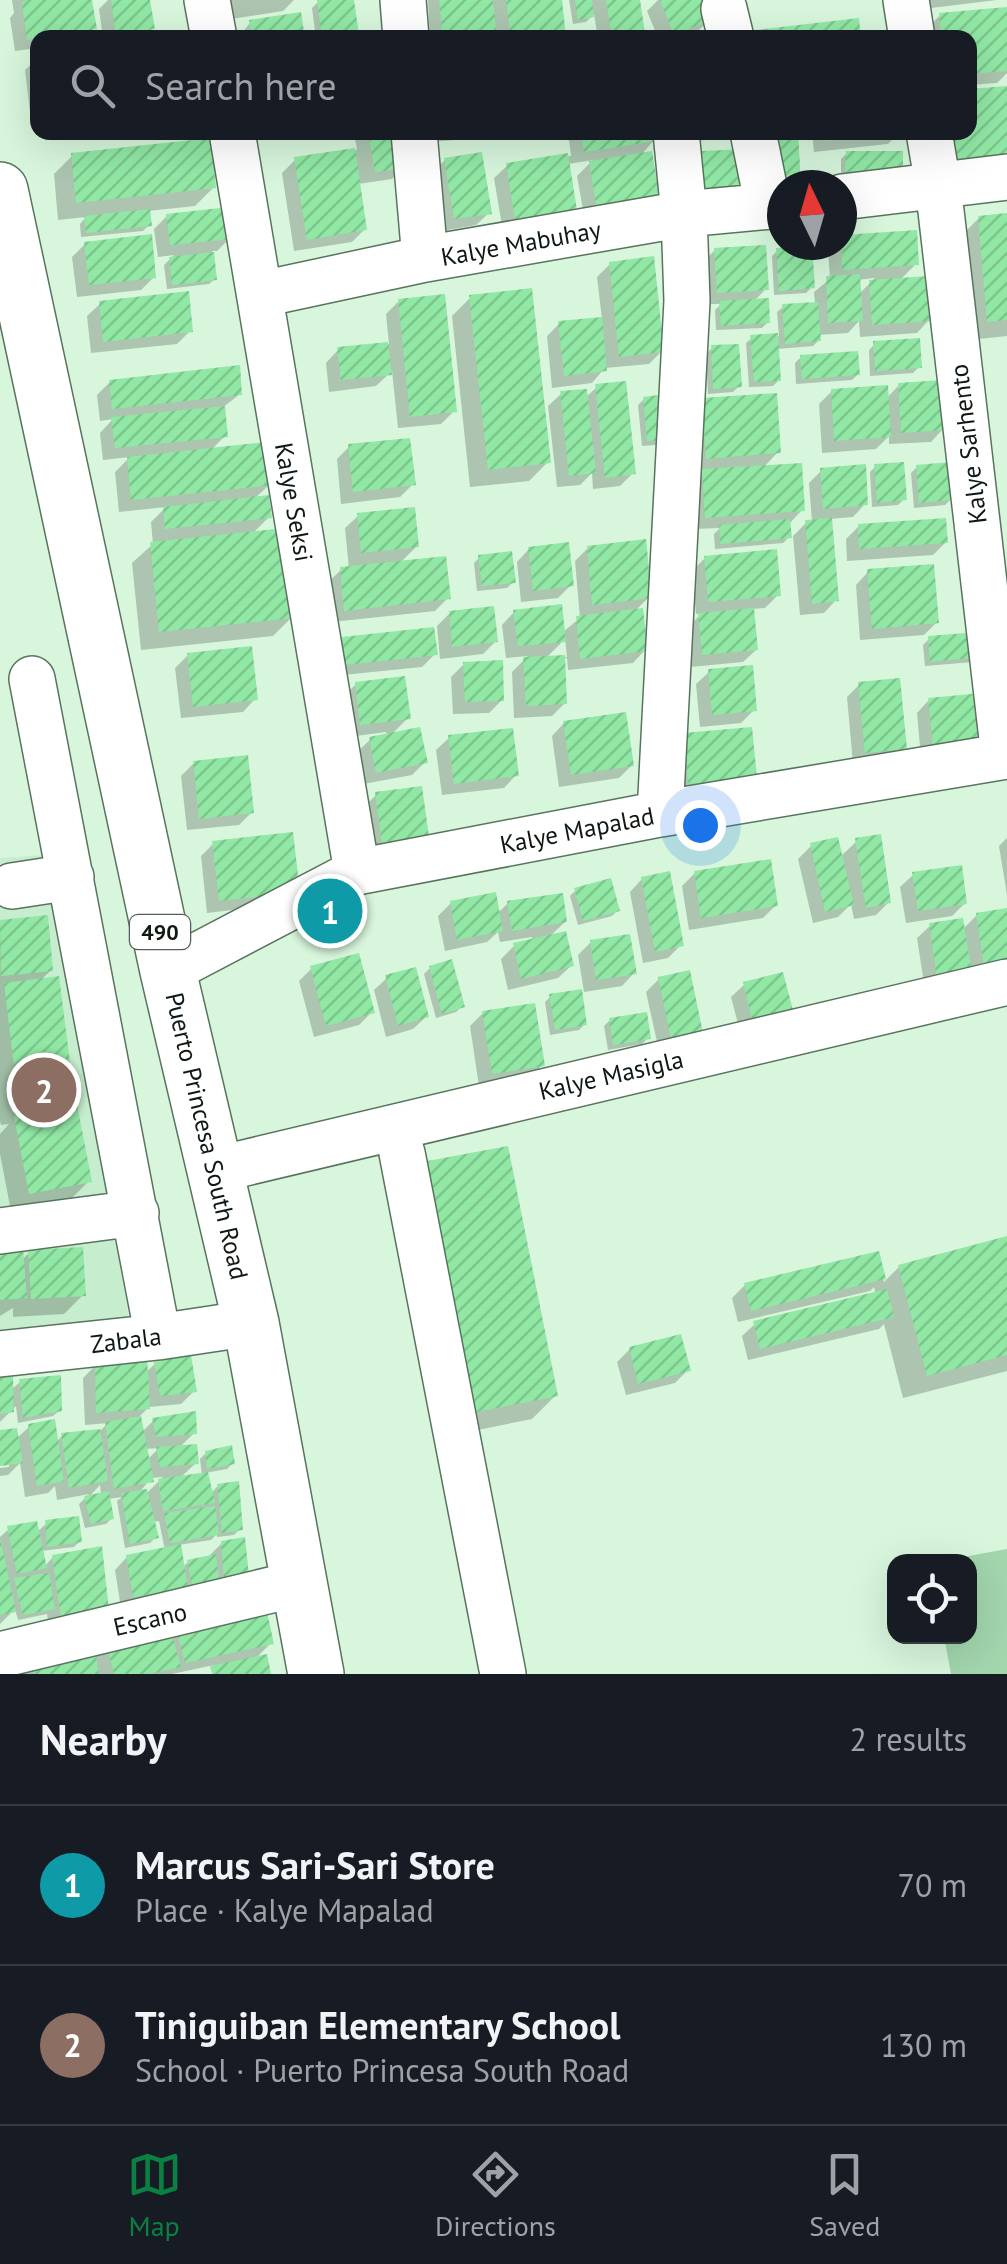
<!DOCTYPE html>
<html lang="en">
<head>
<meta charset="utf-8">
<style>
	:root { --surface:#171b24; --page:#20242c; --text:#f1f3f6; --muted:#9ea1a6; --line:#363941; --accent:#0b8043 }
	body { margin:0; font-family:"PT Sans",sans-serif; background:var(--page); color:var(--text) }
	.controls { position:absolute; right:30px; bottom:30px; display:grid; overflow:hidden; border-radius:20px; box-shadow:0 10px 40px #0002 }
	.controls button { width:90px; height:90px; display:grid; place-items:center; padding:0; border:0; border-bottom:2px solid var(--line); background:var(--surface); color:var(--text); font:50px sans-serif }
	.compass { position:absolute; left:767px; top:170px; width:90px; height:90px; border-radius:50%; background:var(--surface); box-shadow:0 10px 40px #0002; rotate:355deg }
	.you { position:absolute; left:700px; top:825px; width:35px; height:35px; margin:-25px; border:8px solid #fff; border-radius:50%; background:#1a73e8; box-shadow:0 0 0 15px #1a73e833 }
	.badge { display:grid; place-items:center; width:65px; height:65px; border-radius:50%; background:var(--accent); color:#fff; font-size:32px; font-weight:700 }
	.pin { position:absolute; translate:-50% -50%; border:5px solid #fff; box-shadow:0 2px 10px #0006 }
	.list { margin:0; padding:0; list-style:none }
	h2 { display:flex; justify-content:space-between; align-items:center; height:130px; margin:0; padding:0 40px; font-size:42px }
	h2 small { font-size:32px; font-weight:400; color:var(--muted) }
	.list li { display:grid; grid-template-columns:65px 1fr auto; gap:30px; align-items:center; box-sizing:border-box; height:160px; padding:0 40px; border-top:2px solid var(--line) }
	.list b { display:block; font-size:38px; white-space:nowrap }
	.list p { margin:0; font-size:32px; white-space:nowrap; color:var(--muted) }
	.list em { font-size:32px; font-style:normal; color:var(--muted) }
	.icon { flex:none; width:55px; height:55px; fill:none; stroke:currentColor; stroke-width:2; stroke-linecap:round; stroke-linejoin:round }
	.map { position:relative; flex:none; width:1007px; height:1674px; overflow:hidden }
	.search { position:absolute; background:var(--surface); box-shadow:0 10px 40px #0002; left:30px; right:30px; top:30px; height:110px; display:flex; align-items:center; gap:25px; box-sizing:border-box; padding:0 35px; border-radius:20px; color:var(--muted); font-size:38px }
	.sheet { height:450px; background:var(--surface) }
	nav { display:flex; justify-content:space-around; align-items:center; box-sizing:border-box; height:140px; border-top:2px solid var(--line); background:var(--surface); font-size:28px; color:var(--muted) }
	nav a { display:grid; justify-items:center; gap:5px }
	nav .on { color:var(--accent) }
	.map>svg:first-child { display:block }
	.built { fill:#c7edcf }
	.pitch { fill:#a2d6ad }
	.shadow { fill:#0003; fill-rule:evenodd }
	.building { fill:url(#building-hatch) }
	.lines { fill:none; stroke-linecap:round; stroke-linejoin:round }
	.minor-casing { stroke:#59745e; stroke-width:48 }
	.major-casing { stroke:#59745e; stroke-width:58 }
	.minor { stroke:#fff; stroke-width:45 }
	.major { stroke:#fff; stroke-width:55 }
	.labels { text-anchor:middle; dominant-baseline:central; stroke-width:9; stroke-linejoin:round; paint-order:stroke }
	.shield { fill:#fff; stroke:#565e58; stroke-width:2.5 }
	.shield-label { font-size:22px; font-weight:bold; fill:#0e1911 }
	.street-label { font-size:25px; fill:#0e1911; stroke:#fff }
</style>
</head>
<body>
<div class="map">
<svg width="1007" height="1674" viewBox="0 0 1007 1674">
	<defs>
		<pattern id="building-hatch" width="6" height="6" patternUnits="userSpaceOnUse" patternTransform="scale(2.5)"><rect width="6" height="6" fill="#91e8a5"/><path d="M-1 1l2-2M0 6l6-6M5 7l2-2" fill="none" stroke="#7cc68d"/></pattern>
	</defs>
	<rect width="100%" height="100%" fill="#d7f6dc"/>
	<path class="built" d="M46 855 130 1323 0 1336V858Z"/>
	<path class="pitch" d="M1007 1549V1674H951L944 1637 970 1636V1562L941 1561Z"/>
	<path class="shadow" d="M12 0H90L94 28 85 38H38V48L15 51 10 18 14 13Z
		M108 0H148L152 28 143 38H103L99 9Z
		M227 0H294L283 11 231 19Z
		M351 0 356 34 352 38H316L312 8 318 2Z
		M428 0H559L564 35 561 38H430Z
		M569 0H637L642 32 637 38H598L594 14 586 22 573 24Z
		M658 0H703L710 19 698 31 683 38H658L647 11Z
		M922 0H997L923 9Z
		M940 15 1007 33V73L997 83 970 85V38H928V28Z
		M250 23 302 38H238Z
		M38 58V120L31 121 25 70Z
		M354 132H399L405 167 392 179 358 184 365 229 352 242 294 251 282 173 295 160 357 150Z
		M430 132H482L477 138 431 142Z
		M568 132H653L654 140 585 221 577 176 593 160 568 164 504 238 494 178 507 166 571 156Z
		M694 132H738L695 142Z
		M812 132H900L888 144 814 152Z
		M847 153H900L841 182V159Z
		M73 155 214 187 195 206 148 211 149 225 143 231 81 237 80 224 86 217 58 220 54 174Z
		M445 160 489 213 476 225 441 231 432 173Z
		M1007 215V336L969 340 960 237 979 218Z
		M167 216 230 238 217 251H212L215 279 209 284 167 289 164 265 174 255 158 257 154 229Z
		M842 237 916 264 899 281 929 320 917 333 860 337 859 321 848 333 818 335 819 340 813 346 777 349 779 380 773 386 749 387 746 343 752 338 779 336 777 312 783 307 815 304 814 292 830 279 828 250 834 245H842ZM875 278 859 294 857 280Z
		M85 244 154 277 141 290 77 297 72 257Z
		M715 250 766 289 753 302 768 322 762 328 716 330 715 310 721 304H705L702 263Z
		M777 251 812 287 806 293 774 295 772 256Z
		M610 264 662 351 649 364 605 368 592 383 552 388 547 336 559 324 602 319 597 277Z
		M471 297 548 462 529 481 470 487 452 316Z
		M399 301 454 411 441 424 398 428 392 371 376 386 329 392 326 363 338 350 389 344 386 314Z
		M100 304 190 331 177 344 91 353 87 316Z
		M875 344 919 367 913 373 870 376 869 350Z
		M712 348 739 386 733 392 708 394 706 354Z
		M801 357 858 374 852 380 796 384 795 363Z
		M110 382 240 394 222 408 225 436 211 450 269 485 254 499 269 517 253 533 292 617 273 636 141 650 132 563 153 544 151 522 166 507 119 512 115 472 130 457 103 460 100 433 113 419 100 421 97 395Z
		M899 385 943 429 931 442 889 444V436L876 449 822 453 819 404 832 391 886 399Z
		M597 387 633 473 620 486 593 489 592 473 580 485 557 487 548 406 561 394 585 398Z
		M644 399 661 439 655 445 642 446 638 405Z
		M704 401 778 452 763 468 802 510 790 523 789 537 783 543 715 549 714 534 720 528 694 529 691 484 706 470H695Z
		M349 447 413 484 400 497 341 504 337 459Z
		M875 467 904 499 898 505 872 507 870 472Z
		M917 467 951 499 945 505 914 508 911 473Z
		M822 470 865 504 853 517 829 519 836 600 824 613 800 615 793 536 806 523 812 522 809 483Z
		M358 516 417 546 399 564 448 598 435 611 332 622 328 582 341 570 349 569 345 528Z
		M859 526 946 542 933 555 847 561 846 539Z
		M588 548 649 597 634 612 645 650 633 663 568 670 567 658H563L565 703 552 716 514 718 512 672 528 656 506 658 502 625 514 612 563 632 580 618 575 561ZM565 639 567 657 546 658Z
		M529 549 571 585 558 598 521 602 517 562Z
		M480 557 513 582 507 588 477 591 474 563Z
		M705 558 778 595 765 608 752 609 756 650 743 662 690 667 687 628 702 613 696 614 692 571Z
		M868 572 937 622 924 635 860 640 856 585Z
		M450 613 495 642 483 654 440 659 437 626Z
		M977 634 973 662 925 666 923 645 929 639Z
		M343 639 436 653 422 667 333 676 330 652Z
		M188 655 255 699 243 712 181 718 175 668Z
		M464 664 502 700 489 713 453 714 451 677Z
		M709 672 754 710 741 723 700 727 696 684Z
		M356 684 408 718 391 735 425 762 412 775 363 784 357 752 370 740 387 736 386 732 348 737 343 697Z
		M860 684 904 748 891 761 853 764 847 697Z
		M980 696 922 769 917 713 929 700Z
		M564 723 632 765 619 778 559 787 552 736Z
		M449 738 516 775 504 788 442 795 436 750Z
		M672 748 754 777 676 795Z
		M194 763 252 812 239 825 187 830 181 776Z
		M420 789 371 862 363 808 376 795Z
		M1007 838V895L999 846Z
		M857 841 888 903 876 915 854 919 851 904 838 917 813 923 798 859 811 846 840 857Z
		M214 843 284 904 207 913 201 856Z
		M695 873 775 906 763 918 689 930 682 886Z
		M913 875 965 903 952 916 906 923 900 887Z
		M642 879 681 945 668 958 643 963 630 892Z
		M576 890 618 910 612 916 578 925 570 896Z
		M451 903 497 914 508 903 565 922 548 938 571 966 558 978 508 990 501 959 514 946 532 942V937L500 942 498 932 487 942 445 951 438 916Z
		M306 908 348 921 343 927 314 936Z
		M1007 910V976L925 990 917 938 930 926 962 930 977 915Z
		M46 918 51 970 40 981 72 1100 63 1109 89 1181 70 1200 11 1211 0 1154V1134L9 1124 1 1125 0 1121V923Z
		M591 942 634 973 622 986 584 992 578 955Z
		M312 968 372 1012 359 1025 314 1037 299 981Z
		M430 968 462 1006 456 1012 436 1018 424 974Z
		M387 978 426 1017 413 1029 386 1037 374 990Z
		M659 979 700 1032 659 1051 646 992Z
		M744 985 791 1013 741 1035 731 997Z
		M550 997 585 1024 579 1030 550 1035 545 1002Z
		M483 1013 542 1065 530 1078 479 1086 470 1026Z
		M610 1020 648 1038 642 1044 608 1050 604 1026Z
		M399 1188 556 1395 532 1419 448 1436Z
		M1007 1239V1371L903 1398 884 1324 879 1329 748 1360 742 1336 755 1324 876 1295 874 1287 870 1291 738 1322 732 1298 745 1285 877 1254 884 1282 899 1267Z
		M0 1252 21 1261 29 1253 83 1295 64 1314 13 1317V1308L0 1316Z
		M630 1349 688 1370 675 1383 626 1395 617 1362Z
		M155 1364 194 1391 181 1404 149 1407 139 1417 142 1432 153 1421 194 1433 179 1448 196 1463 180 1478 202 1476 200 1459 206 1453 233 1463 227 1469 205 1473 210 1494 218 1486 240 1529 234 1535 217 1537V1534L211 1540 178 1545 182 1568 188 1562 209 1556 222 1543 246 1575 121 1608 115 1570 127 1557 165 1550 159 1521 153 1522 156 1537 150 1543 125 1548 117 1501 122 1497 108 1499 112 1518 106 1524 85 1528 79 1504 89 1494 57 1500 55 1486 48 1493 25 1497 20 1463 8 1475 0 1476V1468L9 1467V1462L0 1463V1433L16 1439 29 1427 56 1442 62 1436 100 1431 108 1423 85 1425 83 1378 96 1365 145 1373ZM159 1448 147 1460 145 1449ZM163 1477 146 1494 139 1493 151 1478ZM100 1485 101 1495 88 1498Z
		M0 1378 11 1390 20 1382 60 1410 53 1416 18 1423 16 1406 0 1422Z
		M47 1523 80 1541 74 1547 41 1551 44 1567 53 1557 106 1609 49 1630 47 1614 18 1620 15 1609 0 1624V1537L9 1529 37 1532Z
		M178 1630 271 1643 256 1658 268 1674H215L211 1669 214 1665 172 1674H22L32 1666 94 1658 108 1644Z"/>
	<path class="building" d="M26 0H92L97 29 27 40 22 3Z
		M111 0H150L155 29 116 35Z
		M317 0H354L359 34 322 38Z
		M439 0H493L497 38H443Z
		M506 0H562L566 36 511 38Z
		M575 0H592L594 17 578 20Z
		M606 0H640L645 33 612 38Z
		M660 0H706L713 19 674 35Z
		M1007 7V71L970 74V38H941L939 13Z
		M301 12 305 38H252L249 20Z
		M859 18 861 38H748L747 31Z
		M1007 86V156L955 160 952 132H970V89Z
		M368 132H402L407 168 375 172Z
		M581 132H656L657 141 584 152Z
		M762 132H798L801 183 765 185Z
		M825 132H879V135L826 141Z
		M211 138 216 188 76 203 71 153Z
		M355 148 367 230 307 240 294 157Z
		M745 149 747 193 704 195 702 151Z
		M652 151 660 200 597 210 589 161Z
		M846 151H903V178H845Z
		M482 152 492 214 454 219 444 158Z
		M568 153 578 217 516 226 506 163Z
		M229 207 233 239 170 245 166 214Z
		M150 209 152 226 86 233 84 216Z
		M1007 213V320L987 322 978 216Z
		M917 230 919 265 842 270V235Z
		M152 234 156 278 89 285 84 242Z
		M766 245 769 290 717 293 714 248Z
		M812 246 815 288 779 291 776 248Z
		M214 252 217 280 172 285 169 257Z
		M654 256 664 352 619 357 609 262Z
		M860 274 863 321 828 323 826 276Z
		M929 276 932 321 872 325 869 280Z
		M532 288 551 463 488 470 469 295Z
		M189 291 193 332 103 342 99 301Z
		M445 294 457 412 410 417 398 299Z
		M769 298 770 323 721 326 719 301Z
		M818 302 821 341 785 344 782 304Z
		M602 317 607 371 564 376 558 321Z
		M778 333 781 381 754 382 750 335Z
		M920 338 922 368 875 371 873 341Z
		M388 342 392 375 341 380 337 347Z
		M739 344 742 387 713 389 711 345Z
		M858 351 860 375 802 379 800 355Z
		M240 365 242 395 112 409 109 380Z
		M942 380 946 430 901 433 898 383Z
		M626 381 636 474 605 478 595 384Z
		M888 385 891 437 834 441 831 389Z
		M587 389 596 473 569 476 560 391Z
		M777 393 781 453 706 459 702 398Z
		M658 395 663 440 647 441 643 397Z
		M225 406 228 437 115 448 111 417Z
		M410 438 416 485 353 492 348 444Z
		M266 442 272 485 131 500 127 457Z
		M904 462 907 500 877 503 874 464Z
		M951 462 953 500 919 503 916 465Z
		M802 463 805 511 705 518 702 469Z
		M866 464 868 505 823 509 820 468Z
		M269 495 272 518 165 529 163 507Z
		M415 507 419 547 361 553 357 513Z
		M832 518 839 601 812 604 805 520Z
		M946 518 948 543 859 549 858 524Z
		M790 519 792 538 720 544 719 525Z
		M285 528 295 618 159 632 150 542Z
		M646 539 652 598 592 605 587 546Z
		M569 542 574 586 533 591 528 547Z
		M777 549 781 596 708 602 704 556Z
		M512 551 516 583 482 586 478 555Z
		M446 556 451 599 344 611 340 567Z
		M934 564 939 623 872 629 867 569Z
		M562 604 566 642 518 646 513 610Z
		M494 606 498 642 452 647 449 611Z
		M643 608 648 651 580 659 576 616Z
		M754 608 758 650 702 655 698 613Z
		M434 627 438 655 345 665 342 637Z
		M979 632 981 657 930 662 928 636Z
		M252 646 258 700 193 707 187 653Z
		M565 655 567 704 526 706 523 657Z
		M503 660 504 701 465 702 463 662Z
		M753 665 757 711 712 715 708 669Z
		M405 676 411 719 360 725 355 682Z
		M900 678 907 749 865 753 858 682Z
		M982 693 987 753 934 757 928 698Z
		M626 712 634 766 571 775 563 721Z
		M420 727 428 763 376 773 369 737Z
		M752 727 757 778 688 784 684 733Z
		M513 728 519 776 454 784 448 735Z
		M248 755 254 813 199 819 193 761Z
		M422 786 430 844 383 851 375 792Z
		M293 832 300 892 219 901 212 841Z
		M881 834 891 903 866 908 855 838Z
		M838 837 854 905 825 912 810 843Z
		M771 859 778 906 701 918 694 871Z
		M962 865 967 904 918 911 912 872Z
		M670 871 684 946 655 952 641 877Z
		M611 878 620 911 583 921 574 888Z
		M337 887 351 922 319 932 311 900Z
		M496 892 503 931 457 940 450 901Z
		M563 893 567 922 512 931 507 901Z
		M1007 908V969L985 972 976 913Z
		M48 915 53 971 1 976 0 920Z
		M963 918 972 974 937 979 929 923Z
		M566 931 574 966 521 979 513 943Z
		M630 934 637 974 596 980 590 940Z
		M359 953 375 1013 326 1026 310 966Z
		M452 959 465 1007 442 1014 429 966Z
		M416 967 429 1017 398 1026 385 975Z
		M690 970 703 1033 671 1039 658 977Z
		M783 972 794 1014 753 1023 743 982Z
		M59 976 75 1101 19 1108 4 983Z
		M582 989 587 1025 555 1030 549 994Z
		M535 1003 545 1066 492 1074 482 1011Z
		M647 1012 651 1039 613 1045 609 1018Z
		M77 1104 92 1182 29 1194 14 1116Z
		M508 1146 558 1396 471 1413 422 1162Z
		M1007 1236V1355L927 1376 898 1265Z
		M23 1247 27 1298 0 1300V1249Z
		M83 1247 86 1296 31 1299 28 1250Z
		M879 1251 886 1279 751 1311 744 1283Z
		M887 1289 894 1317 760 1349 753 1321Z
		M681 1334 691 1371 638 1384 629 1347Z
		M191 1355 197 1392 160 1396 154 1362Z
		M147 1356 150 1409 96 1413 95 1363Z
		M0 1375H13L14 1412 0 1414Z
		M61 1375 62 1411 23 1418 19 1379Z
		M196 1411 197 1434 156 1437 152 1418Z
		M141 1416 154 1482 114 1489 105 1422Z
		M55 1419 64 1481 37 1486 28 1424Z
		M17 1428 23 1463 0 1466V1430Z
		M100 1429 108 1481 69 1488 61 1433Z
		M197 1444 199 1464 160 1467 156 1447Z
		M232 1445 235 1464 207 1469 205 1451Z
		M208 1472 215 1503 163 1511 158 1479Z
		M239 1481 243 1530 222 1533 217 1484Z
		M147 1489 159 1538 130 1544 121 1493Z
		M109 1491 114 1519 91 1524 84 1496Z
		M215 1506 219 1535 170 1543 164 1513Z
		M79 1516 82 1542 47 1547 45 1520Z
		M37 1521 47 1568 17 1574 7 1526Z
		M245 1537 249 1576 224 1581 221 1541Z
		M0 1538 16 1612 0 1615Z
		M181 1544 188 1588 133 1597 126 1555Z
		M102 1546 109 1610 61 1619 52 1555Z
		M216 1554 219 1583 192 1585 187 1560Z
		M49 1573 55 1609 23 1615 14 1578Z
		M265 1603 274 1644 185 1663 176 1628Z
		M170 1628 181 1667 149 1674H114L106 1642Z
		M95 1650 99 1674H34L31 1663Z
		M267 1654 271 1674H212L210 1666Z"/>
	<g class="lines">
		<g class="minor-casing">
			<path id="minor" d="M207 0 214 38
				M403 0 406 38
				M906 0 912 38
				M724 9 731 38
				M232 132 357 872
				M414 132 425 259
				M753 132 768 206
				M929 132 938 185 1004 756
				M842 197 1007 177
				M262 294 425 259 684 214 782 205
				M32 679 158 1337
				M660 814 687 301 684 214 676 132
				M12 886 71 877
				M168 971 357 872 660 814 1007 756
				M402 1153 503 1674
				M215 1170 1007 982
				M0 1231 136 1213
				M0 1354 158 1337 251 1323
				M0 1655 300 1583"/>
		</g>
		<g class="major-casing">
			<path id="major" d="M0 190 168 971 251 1323 316 1674"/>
		</g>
		<use href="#minor" class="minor"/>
		<use href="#major" class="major"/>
	</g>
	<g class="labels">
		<rect class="shield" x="130" y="915" width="60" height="34" rx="8"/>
		<g class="shield-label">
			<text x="160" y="932">490</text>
		</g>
		<g class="street-label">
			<text transform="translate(521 243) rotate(-10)">Kalye Mabuhay</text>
			<text transform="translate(968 444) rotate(-97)">Kalye Sarhento</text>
			<text transform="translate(294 502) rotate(80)">Kalye Seksi</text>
			<text transform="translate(577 830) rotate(-11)">Kalye Mapalad</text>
			<text transform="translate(611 1075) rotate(-13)">Kalye Masigla</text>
			<text transform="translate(207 1136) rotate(77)">Puerto Princesa South Road</text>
			<text transform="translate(126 1340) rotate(-7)">Zabala</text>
			<text transform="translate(150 1619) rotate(-13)">Escano</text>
		</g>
	</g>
</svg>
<div class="controls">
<button><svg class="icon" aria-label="locate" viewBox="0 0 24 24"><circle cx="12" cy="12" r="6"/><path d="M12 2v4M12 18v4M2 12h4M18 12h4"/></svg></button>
</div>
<svg class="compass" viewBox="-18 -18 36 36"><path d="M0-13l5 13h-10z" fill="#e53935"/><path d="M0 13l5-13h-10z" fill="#9ea1a6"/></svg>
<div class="you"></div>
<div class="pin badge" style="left:330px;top:911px;background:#0f9aa8">1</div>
<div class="pin badge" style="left:44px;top:1090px;background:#8d6e63">2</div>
<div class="search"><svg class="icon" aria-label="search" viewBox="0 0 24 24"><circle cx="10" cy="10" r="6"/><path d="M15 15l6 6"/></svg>Search here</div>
</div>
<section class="sheet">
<h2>Nearby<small>2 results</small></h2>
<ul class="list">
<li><span class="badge" style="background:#0f9aa8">1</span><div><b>Marcus Sari-Sari Store</b><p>Place · Kalye Mapalad</p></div><em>70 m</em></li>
<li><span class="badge" style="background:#8d6e63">2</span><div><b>Tiniguiban Elementary School</b><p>School · Puerto Princesa South Road</p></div><em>130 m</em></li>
</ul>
</section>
<nav>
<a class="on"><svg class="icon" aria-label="map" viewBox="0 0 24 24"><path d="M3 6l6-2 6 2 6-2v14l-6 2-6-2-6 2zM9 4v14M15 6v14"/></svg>Map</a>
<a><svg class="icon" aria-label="directions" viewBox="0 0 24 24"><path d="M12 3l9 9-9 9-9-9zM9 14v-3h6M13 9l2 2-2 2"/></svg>Directions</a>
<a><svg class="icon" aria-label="saved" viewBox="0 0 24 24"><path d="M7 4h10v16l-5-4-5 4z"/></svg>Saved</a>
</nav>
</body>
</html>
